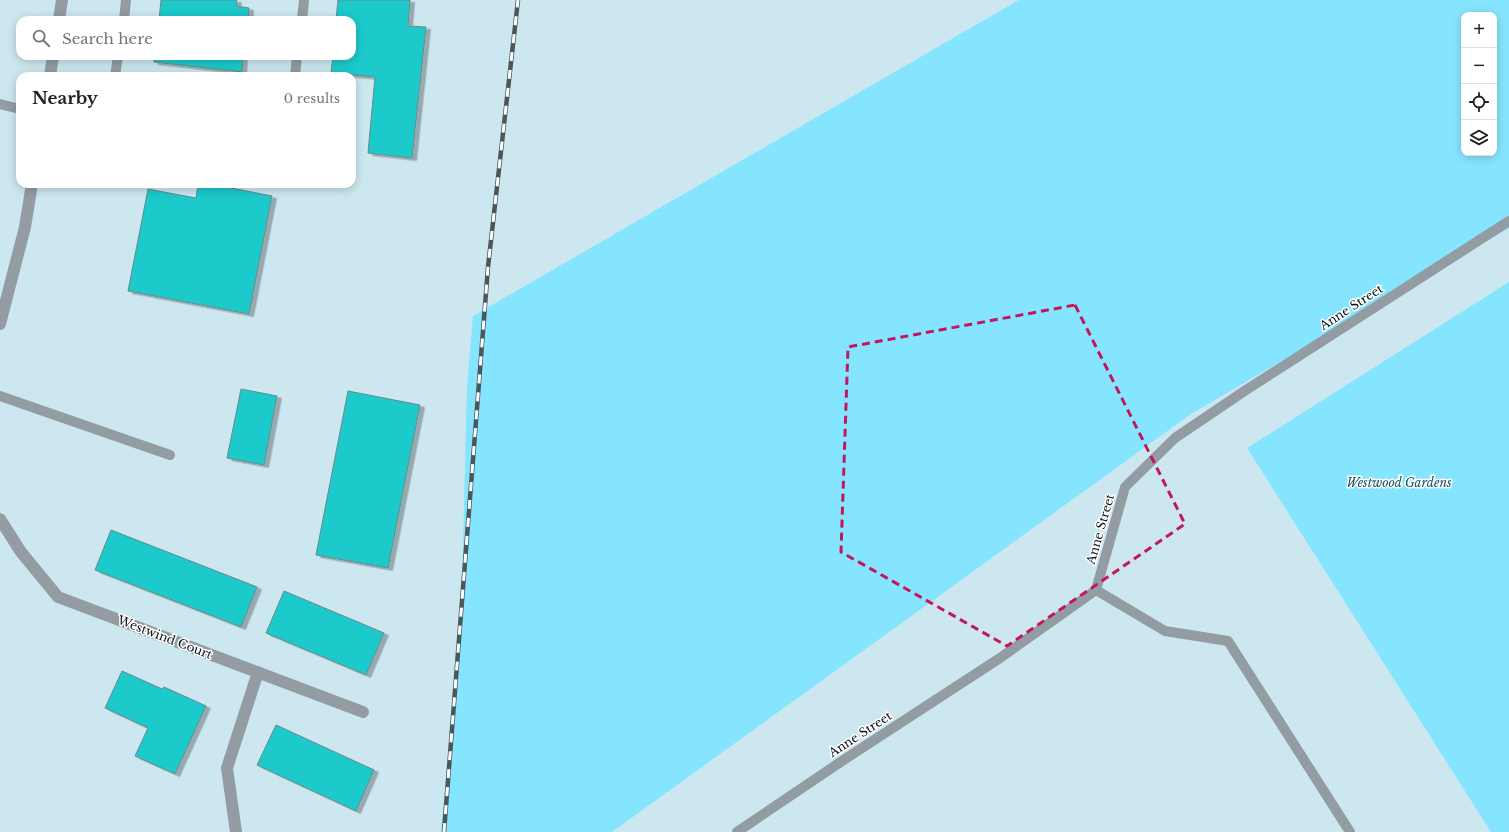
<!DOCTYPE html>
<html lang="en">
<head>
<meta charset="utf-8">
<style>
	:root { --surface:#fff; --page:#f6f6f6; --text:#202124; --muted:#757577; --line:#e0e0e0 }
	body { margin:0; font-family:"Libre Baskerville",serif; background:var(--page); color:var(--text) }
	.controls { position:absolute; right:12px; top:12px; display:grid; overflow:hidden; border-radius:8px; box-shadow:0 2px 10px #0003 }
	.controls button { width:36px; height:36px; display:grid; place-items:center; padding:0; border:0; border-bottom:1px solid var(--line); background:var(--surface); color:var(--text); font:20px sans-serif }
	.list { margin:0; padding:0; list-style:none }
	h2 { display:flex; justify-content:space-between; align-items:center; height:52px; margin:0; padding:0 16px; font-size:17px }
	h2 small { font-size:13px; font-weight:400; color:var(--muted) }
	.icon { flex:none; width:22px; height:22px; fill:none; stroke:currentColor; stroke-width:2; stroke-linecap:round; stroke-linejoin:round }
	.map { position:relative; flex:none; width:1509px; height:832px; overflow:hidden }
	.search { position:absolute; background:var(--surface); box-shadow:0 2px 10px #0003; left:16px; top:16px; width:340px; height:44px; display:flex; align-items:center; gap:10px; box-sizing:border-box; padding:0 14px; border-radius:12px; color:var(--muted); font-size:15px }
	.panel { position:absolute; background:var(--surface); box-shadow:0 2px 10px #0003; left:16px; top:72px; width:340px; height:116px; border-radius:12px }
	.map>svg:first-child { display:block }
	.green { fill:#86e5fe; fill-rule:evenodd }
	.building { fill:#1cc9cb; stroke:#6d8887; filter:url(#shadow) }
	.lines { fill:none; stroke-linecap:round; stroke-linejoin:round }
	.service { stroke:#939ca2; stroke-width:10 }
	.minor { stroke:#939ca2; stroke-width:12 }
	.tertiary { stroke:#939ca2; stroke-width:12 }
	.rail-casing { stroke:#47575b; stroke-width:4.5 }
	.rail { stroke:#fff; stroke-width:3; stroke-dasharray:9; stroke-linecap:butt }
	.marked { fill:none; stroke:#c2185b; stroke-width:3; stroke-dasharray:8 5; stroke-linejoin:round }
	.labels { text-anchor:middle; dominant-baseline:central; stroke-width:3; stroke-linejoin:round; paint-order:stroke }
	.street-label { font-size:12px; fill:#0a1416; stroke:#fff }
	.park-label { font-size:12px; font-style:italic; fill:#144f5d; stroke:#fff }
</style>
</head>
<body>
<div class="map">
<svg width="1509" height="832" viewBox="0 0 1509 832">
	<defs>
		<filter id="shadow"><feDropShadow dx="4.5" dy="2.5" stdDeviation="0" flood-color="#0004"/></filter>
	</defs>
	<rect width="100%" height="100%" fill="#cce7ef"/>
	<path class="green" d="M1019 0H1509V228L1191 414 612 832H441L461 620 467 387 473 316ZM1464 15H1494V153H1464Z
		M1509 282V832H1491L1247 448Z"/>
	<path class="building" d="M161 0H237L236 6 249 8 248 20H159Z
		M338 0H410L408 26 426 27 412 158 368 153 375 77 331 73 333 56H352V20H336Z
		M154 56H243L242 72 154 62Z
		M198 184H211L272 196 249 314 128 291 148 189 196 198Z
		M241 389 277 396 264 465 227 458Z
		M348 391 420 405 388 568 316 555Z
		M111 530 257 587 241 627 95 570Z
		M284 591 384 633 366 675 266 633Z
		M122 671 162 689 164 687 206 706 175 774 135 756 148 728 105 708Z
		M276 725 374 770 356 811 257 765Z"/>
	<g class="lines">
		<path class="service" d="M124 20 126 0
			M302 20 304 0
			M115 76 118 56
			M295 76 297 56
			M0 104 20 109
			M0 396 170 455
			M1096 590 1165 631 1228 641 1350 832
			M737 832 839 763 1000 658 1096 590 1125 487 1175 438 1246 390 1509 221"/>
		<path class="minor" d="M0 519 21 552 58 597 363 712
			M236 832 227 768 258 672"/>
		<path class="tertiary" d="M59 20 62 0
			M50 76 53 56
			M0 324 25 227 32 184"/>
		<g class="rail-casing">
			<path id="rail" d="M444 832 488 267 518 0"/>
		</g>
		<use href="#rail" class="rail"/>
	</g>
	<path class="marked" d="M1075 305 1185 524 1007 646 841 552 848 347Z"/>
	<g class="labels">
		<g class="street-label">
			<text transform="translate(1351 307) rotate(-33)">Anne Street</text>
			<text transform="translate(1100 529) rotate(-74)">Anne Street</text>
			<text transform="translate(165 637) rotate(21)">Westwind Court</text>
			<text transform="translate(860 734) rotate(-33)">Anne Street</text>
		</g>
		<g class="park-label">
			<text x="1399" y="482">Westwood Gardens</text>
		</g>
	</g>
</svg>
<div class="controls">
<button>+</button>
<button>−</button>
<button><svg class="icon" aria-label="locate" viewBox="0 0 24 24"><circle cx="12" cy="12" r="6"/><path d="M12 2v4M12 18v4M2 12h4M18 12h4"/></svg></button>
<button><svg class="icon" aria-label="layers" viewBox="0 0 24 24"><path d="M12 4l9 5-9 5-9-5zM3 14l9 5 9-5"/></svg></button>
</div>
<div class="search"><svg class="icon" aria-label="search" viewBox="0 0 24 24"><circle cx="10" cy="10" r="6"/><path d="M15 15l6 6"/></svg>Search here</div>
<section class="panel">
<h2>Nearby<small>0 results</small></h2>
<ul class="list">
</ul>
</section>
</div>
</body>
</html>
